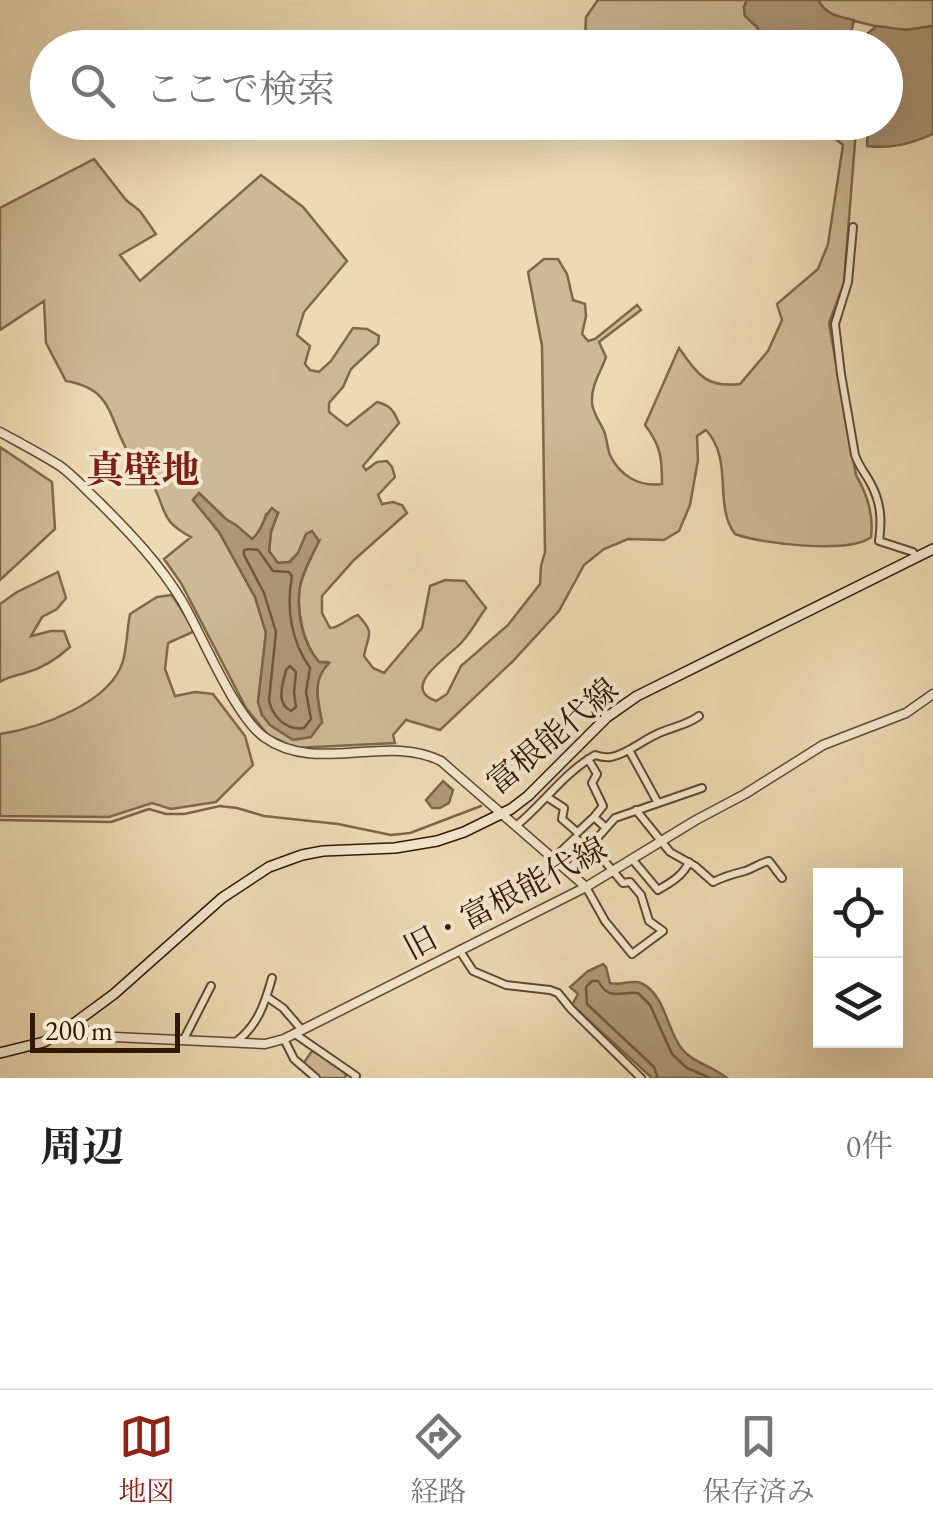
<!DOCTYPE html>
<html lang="ja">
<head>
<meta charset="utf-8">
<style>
	:root { --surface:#fff; --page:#f2f2f2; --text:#222; --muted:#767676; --line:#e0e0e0; --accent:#8f2418 }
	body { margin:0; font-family:"EB Garamond","Noto Serif JP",serif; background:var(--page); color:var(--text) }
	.controls { position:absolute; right:30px; bottom:30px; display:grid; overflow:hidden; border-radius:0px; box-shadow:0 10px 40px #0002 }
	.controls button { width:90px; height:90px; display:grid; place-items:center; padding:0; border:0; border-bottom:2px solid var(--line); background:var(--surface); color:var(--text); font:50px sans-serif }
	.scale { position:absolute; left:30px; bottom:25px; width:150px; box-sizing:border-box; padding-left:10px; border:5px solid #321800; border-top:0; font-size:28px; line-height:35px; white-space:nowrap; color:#321800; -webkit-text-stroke:8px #f3e7ce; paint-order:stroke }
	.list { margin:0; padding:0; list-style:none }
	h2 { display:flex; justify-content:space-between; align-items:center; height:130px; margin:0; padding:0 40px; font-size:42px }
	h2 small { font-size:32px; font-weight:400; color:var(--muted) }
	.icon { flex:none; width:55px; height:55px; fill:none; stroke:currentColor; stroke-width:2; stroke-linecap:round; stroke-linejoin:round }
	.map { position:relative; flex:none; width:933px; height:1078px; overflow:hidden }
	.search { position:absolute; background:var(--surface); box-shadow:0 10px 40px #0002; left:30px; right:30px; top:30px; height:110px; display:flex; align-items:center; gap:25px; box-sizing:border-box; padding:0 35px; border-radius:55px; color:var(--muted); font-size:38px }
	.sheet { height:310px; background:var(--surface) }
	nav { display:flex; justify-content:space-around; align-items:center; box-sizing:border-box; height:140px; border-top:2px solid var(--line); background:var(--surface); font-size:28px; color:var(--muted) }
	nav a { display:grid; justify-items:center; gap:5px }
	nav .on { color:var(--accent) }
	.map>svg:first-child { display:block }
	.green { fill:#ccb995; stroke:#7f684a; stroke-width:2.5; fill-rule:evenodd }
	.water { fill:#ad9876; stroke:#7c6547; stroke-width:2.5 }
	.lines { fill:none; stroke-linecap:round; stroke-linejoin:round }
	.shore { stroke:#70583b; stroke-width:2.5 }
	.stream { stroke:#7c6547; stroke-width:2.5 }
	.minor-casing { stroke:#60482d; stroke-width:10 }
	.tertiary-casing { stroke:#60482d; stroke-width:11 }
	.secondary-casing { stroke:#321800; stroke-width:12 }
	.minor { stroke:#f3e7ce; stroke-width:6 }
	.tertiary { stroke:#f3e7ce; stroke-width:8 }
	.secondary { stroke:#f3e7ce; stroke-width:9 }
	.labels { text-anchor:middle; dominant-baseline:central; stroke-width:8; stroke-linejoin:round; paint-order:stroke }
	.street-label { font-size:32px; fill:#321800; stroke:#f3e7ce }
	.quarter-label { font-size:38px; font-weight:bold; fill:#7a1f14; stroke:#f3e7ce }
</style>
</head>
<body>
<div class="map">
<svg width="933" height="1078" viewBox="0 0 933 1078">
	<rect width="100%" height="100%" fill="#ecdab3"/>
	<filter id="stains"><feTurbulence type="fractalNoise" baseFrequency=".002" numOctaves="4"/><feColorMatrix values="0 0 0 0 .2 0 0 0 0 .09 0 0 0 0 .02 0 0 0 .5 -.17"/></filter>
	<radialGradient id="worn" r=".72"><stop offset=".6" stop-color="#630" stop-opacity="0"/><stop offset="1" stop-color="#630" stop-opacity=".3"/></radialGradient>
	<path class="green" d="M598 0H747L744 7 745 16 757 27 766 48H610L585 41 586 17Z
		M818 0H933V26L906 30 887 29 834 16 823 8Z
		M816 123H853L856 129 844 283 829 323 856 475C867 494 874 514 871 537 850 554 761 544 735 534 713 505 734 460 706 430L697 436 698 460 690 505 679 531 664 540 628 539 604 549 584 565 559 611 512 662 440 730 406 720 393 735 395 743 295 748 268 735 246 708 181 583 164 559 191 537C159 520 167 510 152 483 146 472 135 463 128 452 108 418 114 389 66 381L46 343 44 301 0 330V208L94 159 126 200 140 211 156 234 120 255 140 281 261 175 303 207 347 261 304 312 297 335 310 346 305 364 310 370 319 372 331 361 353 328 367 329 379 336 378 344 351 369 343 387 329 403V412L347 426 377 402C390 405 394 411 399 423L363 466 366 470 377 462 387 461 392 467 395 477 378 495 382 504 393 502 402 505 407 513 354 560 322 596V613L330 628C339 628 348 618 358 615 376 635 368 633 364 656L373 668 384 673 422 628 430 586 445 580 465 581 486 608C478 619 471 632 462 642 451 655 398 687 436 701L447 694 461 666 508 625 540 584 541 566 545 552 542 346 528 272 544 259H558L567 274 573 300 585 304 586 316 582 334 588 341 595 339 637 305 641 310 599 342 606 357C601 372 591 385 592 402 592 412 600 422 604 431 607 439 607 447 610 455 620 476 639 487 662 484 662 458 661 446 645 425L679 348C698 374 705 388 740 384L768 351 782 320 777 304 818 269 828 244 843 145ZM199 493 227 520 236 525 253 540 261 532 266 514 278 513 271 532 269 551 278 563 289 562 298 553 319 541C312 556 304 570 300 586 296 611 303 643 319 662H327C312 681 318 700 322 722L262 715 258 702 266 633 255 597 219 532 193 500Z
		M0 447 52 482 55 529 0 580Z
		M58 572 66 598 57 609 42 617 31 636 51 631H64L70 647C57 659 43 668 25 673 15 676 9 676 0 682V604L17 592Z
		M172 595 195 631 168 643 165 669 175 696 195 692 213 694 245 736 253 765 216 802 171 809 152 803 109 817 0 816V734C39 728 111 703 123 661 127 646 127 629 130 614L157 597Z
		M314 1048 347 1072 345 1078H318L303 1064Z"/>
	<path class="water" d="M747 0H818C827 15 838 17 854 20L848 47H766L757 27 745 16 744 7Z
		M877 26 906 30 933 26V134C910 144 892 149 867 146L868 123 886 122V48L861 47 864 36Z
		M199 493 227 520 236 525 252 539C264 529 262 518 272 508L278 513 271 532 269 551 278 563 290 562 298 553 306 534 312 531 319 541C312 556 303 570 300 586 296 611 302 643 319 662L329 663C312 680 317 699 322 722L311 737 293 740 270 725 262 715 258 702 266 633 255 597 219 532 193 500Z
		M443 781 453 790 449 803 440 808H432L426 800Z
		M603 964 606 967 610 983C621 986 631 979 641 983 666 995 666 1029 682 1049 693 1063 713 1066 727 1078H652L572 1005 578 994 570 987 588 971Z"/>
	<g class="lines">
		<path class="shore" d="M249 549 258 550 273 571 289 572 292 576C286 608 291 641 310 668L306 692 311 719 304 728C286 731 272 716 269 700L276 632 264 593 244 555V550Z
			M290 666 296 672 294 692 296 707 291 711C275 703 283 684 286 670Z
			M658 1078 654 1067 587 1004 586 987 592 981H598C610 1002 619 991 638 993L650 1005 672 1054 687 1068 710 1078"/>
		<path class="stream" d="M0 820 111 822 149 809 166 814H184L220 806 237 808 264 816 338 824 391 835 410 833 481 806"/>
		<g class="minor-casing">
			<path id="minor" d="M853 227 848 282 835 324 841 374 855 455C859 467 866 474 871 484 881 503 882 520 879 541L913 552 917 557
				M629 750 658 803
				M588 759 597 774 592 783 603 806 594 817
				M547 797 564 808 562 819 577 832
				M636 810 670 852 695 866 713 882C725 876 733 874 745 871 754 868 760 863 769 861L782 878
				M516 826C544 803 564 773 595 755 601 757 605 758 611 757 627 754 640 742 655 735 670 727 686 726 699 716
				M577 833 594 817 606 828
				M591 845 615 818 702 788
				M554 858 575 838 588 847 591 845 623 883 630 882 641 895 649 921 663 931 632 954 605 921 586 887
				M632 859 658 890C670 883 683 876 689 862
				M568 871 588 847
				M460 951 473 971 506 985 550 990 558 993 571 1009 641 1078
				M267 997 283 1008 301 1029
				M295 1034 356 1076 355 1078
				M184 1039 211 986
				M284 1039 294 1059 316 1078
				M237 1041C258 1025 265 1003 272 978"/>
		</g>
		<g class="tertiary-casing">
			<path id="tertiary" d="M0 432C20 443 41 454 60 466 74 476 86 490 99 502 130 533 159 563 182 601 202 635 234 715 264 737 317 775 386 733 441 761L586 887
				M76 1022 92 1036 265 1044 284 1039 586 887 696 820 745 794 823 745 906 713 933 694"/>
		</g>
		<g class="secondary-casing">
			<path id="secondary" d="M0 1053 44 1042 76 1022 114 994 222 898 269 867 302 855 323 851 395 848 437 841 464 832 511 809 528 796 607 717 637 696 933 549"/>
		</g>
		<use href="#minor" class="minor"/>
		<use href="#tertiary" class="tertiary"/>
		<use href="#secondary" class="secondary"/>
	</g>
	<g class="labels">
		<g class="street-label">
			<text transform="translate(552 736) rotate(-40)">富根能代線</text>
			<text transform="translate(505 898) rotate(-28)">旧・富根能代線</text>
		</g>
		<g class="quarter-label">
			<text x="143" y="469">真壁地</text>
		</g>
	</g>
	<rect width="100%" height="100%" filter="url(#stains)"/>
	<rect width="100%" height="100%" fill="url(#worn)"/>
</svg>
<div class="controls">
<button><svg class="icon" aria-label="locate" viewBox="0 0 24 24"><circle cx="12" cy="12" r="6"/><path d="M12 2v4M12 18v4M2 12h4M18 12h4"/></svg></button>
<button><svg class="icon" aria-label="layers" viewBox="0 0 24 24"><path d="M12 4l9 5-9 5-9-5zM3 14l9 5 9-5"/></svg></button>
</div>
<div class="scale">200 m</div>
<div class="search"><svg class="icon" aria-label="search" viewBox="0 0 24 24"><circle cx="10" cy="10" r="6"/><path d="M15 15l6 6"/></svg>ここで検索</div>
</div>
<section class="sheet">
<h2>周辺<small>0件</small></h2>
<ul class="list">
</ul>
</section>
<nav>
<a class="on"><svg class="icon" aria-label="map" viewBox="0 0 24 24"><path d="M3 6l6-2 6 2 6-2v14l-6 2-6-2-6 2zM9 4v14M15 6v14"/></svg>地図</a>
<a><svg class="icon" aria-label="directions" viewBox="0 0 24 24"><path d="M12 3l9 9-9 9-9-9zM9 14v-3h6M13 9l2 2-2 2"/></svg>経路</a>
<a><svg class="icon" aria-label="saved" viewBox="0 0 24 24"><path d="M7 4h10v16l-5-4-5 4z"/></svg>保存済み</a>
</nav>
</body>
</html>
